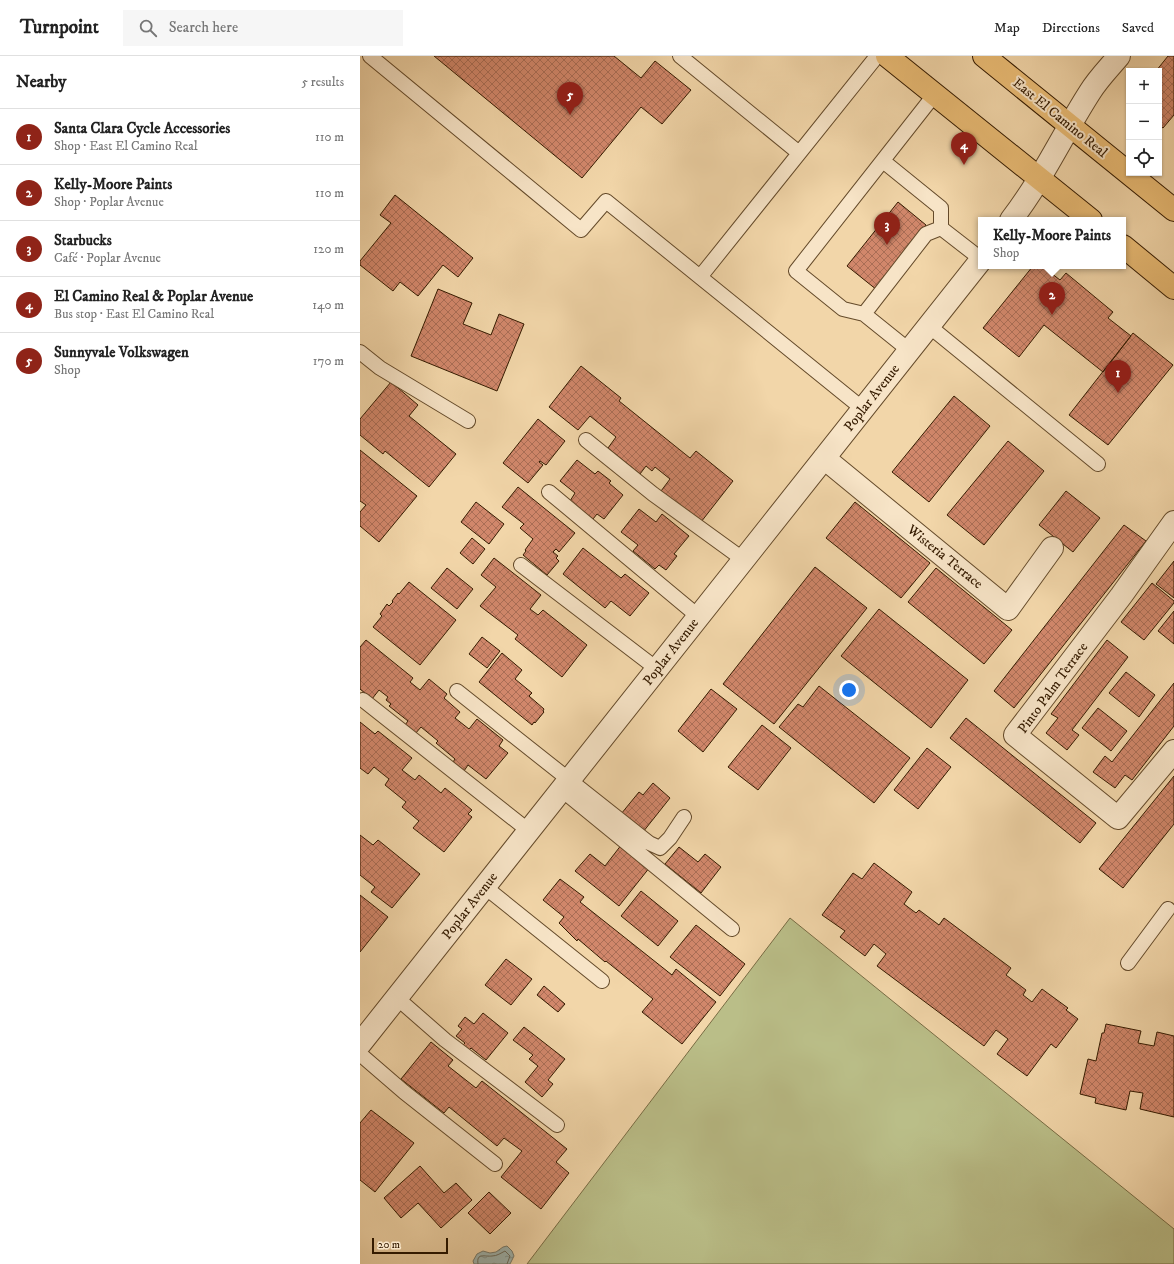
<!DOCTYPE html>
<html lang="en">
<head>
<meta charset="utf-8">
<style>
	:root { --surface:#fff; --page:#f6f6f6; --text:#222; --muted:#767676; --line:#e0e0e0; --accent:#8f2418 }
	body { margin:0; font-family:"IM FELL DW Pica",serif; background:var(--page); color:var(--text) }
	.controls { position:absolute; right:12px; top:12px; display:grid; overflow:hidden; border-radius:0px; box-shadow:0 1px 3px #0004 }
	.controls button { width:36px; height:36px; display:grid; place-items:center; padding:0; border:0; border-bottom:1px solid var(--line); background:var(--surface); color:var(--text); font:20px sans-serif }
	.scale { position:absolute; left:12px; bottom:10px; width:76px; box-sizing:border-box; padding-left:4px; border:2px solid #351b00; border-top:0; font-size:11px; line-height:14px; white-space:nowrap; color:#351b00; -webkit-text-stroke:3px #f7e4c7; paint-order:stroke }
	.you { position:absolute; left:489px; top:634px; width:14px; height:14px; margin:-10px; border:3px solid #fff; border-radius:50%; background:#1a73e8; box-shadow:0 0 0 6px #1a73e833 }
	.badge { display:grid; place-items:center; width:26px; height:26px; border-radius:50%; background:var(--accent); color:#fff; font-size:13px; font-weight:700 }
	.pin { position:absolute; translate:-50% -33px; filter:drop-shadow(0 1px 2px #0008) }
	.pin::after { content:''; position:absolute; top:21px; width:14px; height:12px; background:inherit; clip-path:polygon(0 0,100% 0,50% 100%) }
	.popup { position:absolute; left:618px; top:161px; width:148px; height:52px; box-sizing:border-box; display:grid; place-content:center; border-radius:0px; background:var(--surface); filter:drop-shadow(0 1px 3px #0005); font-size:13px; white-space:nowrap; color:var(--muted) }
	.popup b { font-size:15px; color:var(--text) }
	.popup::after { content:''; position:absolute; left:50%; top:100%; margin-left:-8px; border:8px solid transparent; border-top-color:var(--surface) }
	.list { margin:0; padding:0; list-style:none }
	h2 { display:flex; justify-content:space-between; align-items:center; height:52px; margin:0; padding:0 16px; font-size:17px }
	h2 small { font-size:13px; font-weight:400; color:var(--muted) }
	.list li { display:grid; grid-template-columns:26px 1fr auto; gap:12px; align-items:center; box-sizing:border-box; height:56px; padding:0 16px; border-top:1px solid var(--line) }
	.list b { display:block; font-size:15px; white-space:nowrap }
	.list p { margin:0; font-size:13px; white-space:nowrap; color:var(--muted) }
	.list em { font-size:13px; font-style:normal; color:var(--muted) }
	.icon { flex:none; width:22px; height:22px; fill:none; stroke:currentColor; stroke-width:2; stroke-linecap:round; stroke-linejoin:round }
	.map { position:relative; flex:none; width:814px; height:1208px; overflow:hidden }
	header { display:flex; align-items:center; gap:24px; box-sizing:border-box; height:56px; padding:0 20px; background:var(--surface); border-bottom:1px solid var(--line) }
	header strong { font-size:19px }
	nav { display:flex; gap:22px; margin-inline-start:auto; font-size:14px }
	.search { width:280px; height:36px; background:var(--page); display:flex; align-items:center; gap:10px; box-sizing:border-box; padding:0 14px; border-radius:0px; color:var(--muted); font-size:15px }
	main { display:flex }
	aside { flex:1; background:var(--surface) }
	.map>svg:first-child { display:block }
	.grass { fill:#babe88; stroke:#786c44 }
	.water { fill:url(#water-ripples); stroke:#75796b }
	.lines { fill:none; stroke-linecap:round; stroke-linejoin:round }
	.shore { stroke:#6a695a; stroke-width:1 }
	.building { fill:url(#building-cross-hatch); stroke:#351b00 }
	.lane-casing { stroke:#644a2a; stroke-width:16 }
	.street-casing { stroke:#644a2a; stroke-width:24 }
	.primary-casing { stroke:#351b00; stroke-width:24 }
	.lane { stroke:#f7e4c7; stroke-width:14 }
	.street { stroke:#f7e4c7; stroke-width:22 }
	.primary { stroke:#e9bb74; stroke-width:22 }
	.labels { text-anchor:middle; dominant-baseline:central; stroke-width:4; stroke-linejoin:round; paint-order:stroke }
	.street-label { font-size:14px; fill:#351b00; stroke:#f7e4c7 }
</style>
</head>
<body>
<header>
<strong>Turnpoint</strong>
<div class="search"><svg class="icon" aria-label="search" viewBox="0 0 24 24"><circle cx="10" cy="10" r="6"/><path d="M15 15l6 6"/></svg>Search here</div>
<nav><a>Map</a><a>Directions</a><a>Saved</a></nav>
</header>
<main>
<aside>
<h2>Nearby<small>5 results</small></h2>
<ul class="list">
<li><span class="badge">1</span><div><b>Santa Clara Cycle Accessories</b><p>Shop · East El Camino Real</p></div><em>110 m</em></li>
<li><span class="badge">2</span><div><b>Kelly-Moore Paints</b><p>Shop · Poplar Avenue</p></div><em>110 m</em></li>
<li><span class="badge">3</span><div><b>Starbucks</b><p>Café · Poplar Avenue</p></div><em>120 m</em></li>
<li><span class="badge">4</span><div><b>El Camino Real &amp; Poplar Avenue</b><p>Bus stop · East El Camino Real</p></div><em>140 m</em></li>
<li><span class="badge">5</span><div><b>Sunnyvale Volkswagen</b><p>Shop</p></div><em>170 m</em></li>
</ul>
</aside>
<div class="map">
<svg width="814" height="1208" viewBox="0 0 814 1208">
	<defs>
		<pattern id="water-ripples" width="26" height="14" patternUnits="userSpaceOnUse"><rect width="26" height="14" fill="#9fb7b3"/><path d="M2 4q2-2 4 0t4 0M15 11q2-2 4 0t4 0" fill="none" stroke="#82948f"/></pattern>
		<pattern id="building-cross-hatch" width="8" height="8" patternUnits="userSpaceOnUse"><rect width="8" height="8" fill="#d1876b"/><path d="M0 0l8 8M0 8l8-8" fill="none" stroke="#aa6e56"/></pattern>
	</defs>
	<rect width="100%" height="100%" fill="#f2d6a9"/>
	<filter id="stains"><feTurbulence type="fractalNoise" baseFrequency=".005" numOctaves="4"/><feColorMatrix values="0 0 0 0 .2 0 0 0 0 .09 0 0 0 0 .02 0 0 0 .5 -.17"/></filter>
	<radialGradient id="worn" r=".72"><stop offset=".6" stop-color="#630" stop-opacity="0"/><stop offset="1" stop-color="#630" stop-opacity=".3"/></radialGradient>
	<path class="grass" d="M430 862 814 1173V1208H167Z"/>
	<path class="water" d="M147 1190 152 1195 154 1200 150 1208H114L113 1205 117 1198 123 1195 130 1197 136 1196 143 1191Z"/>
	<g class="lines">
		<path class="shore" d="M118 1208C116 1196 125 1201 132 1200 137 1200 141 1197 145 1195L150 1200 147 1208"/>
	</g>
	<path class="building" d="M74 0H254L281 22 295 5 331 34 302 68 281 51 222 122Z
		M808 0H814V59L803 72 799 69V15H796Z
		M35 139 113 202 98 221 83 209 58 240 40 226 33 235 0 209V205L31 167 20 159Z
		M538 146 566 169 517 234 487 210Z
		M673 210H682L700 224 706 217 753 256 748 262 771 280 743 316 684 269 659 301 623 272Z
		M78 233 112 247 103 268 131 279 139 258 164 268 137 335 51 300Z
		M773 277 813 309 748 389 709 359Z
		M221 310 261 342 259 345 330 402 336 395 373 425 341 466 301 435 310 423 295 411 292 415 286 410 280 418 248 392 256 381 230 360 218 374 189 351Z
		M31 326 58 349 49 360 96 398 69 431 25 395 23 398 0 379V363Z
		M594 340 630 370 569 446 532 416Z
		M178 363 205 385 186 409 180 405 179 406 183 409 168 427 143 407Z
		M648 385 684 415 624 489 587 459Z
		M0 394 57 440 19 486 0 470V456L6 449 0 445Z
		M217 404 235 418 238 415 251 425 249 427 263 439 244 463 237 458 233 463 210 445 215 437 200 425Z
		M158 431 215 477 199 496 196 493 193 496 198 500 196 502 199 505 187 519 163 499 166 495 165 494 173 483 160 472 164 468 142 451Z
		M706 435 740 462 713 496 679 469Z
		M116 446 144 468 129 488 101 466Z
		M495 446 570 507 541 542 466 482Z
		M279 453 296 466 302 458 329 480 314 498 317 500 306 514 299 509 295 513 273 495 278 489 261 476Z
		M764 469 786 485 654 652 634 635Z
		M112 482 125 493 113 508 100 497Z
		M223 492 261 522 265 518 289 537 270 560 251 545 245 552 203 518Z
		M134 502 181 539 170 553 178 559 183 554 227 589 202 621 155 583 158 579 120 550 136 531 121 519Z
		M814 505V542L796 528Z
		M455 511 507 552 414 668 363 628Z
		M87 512 113 533 97 553 71 532Z
		M576 512 652 574 624 608 548 546Z
		M49 526 96 564 60 609 13 571 22 560 20 558 27 548 29 550 33 546 32 545 38 537 39 538Z
		M792 527 814 545V547L784 584 761 566Z
		M519 553 608 624 571 672 481 600Z
		M814 555V588L798 575Z
		M122 581 140 595 127 612 109 598Z
		M6 584 53 622 50 626 60 634 69 623 87 638 84 642 100 656 95 662 109 673 117 663 143 684 139 690 148 697 126 723 108 709 104 715 93 706 95 703 76 687 78 685 61 671 55 678 45 669 48 665 29 650 31 648 26 644 28 641 19 634 12 643 0 633V591Z
		M747 584 768 601 712 674 719 679 707 694 686 677 698 662 691 658Z
		M142 597 162 614 155 623 172 637 169 640 184 653 183 655 184 656 175 667 174 666 172 669 119 626Z
		M766 616 795 639 779 661 749 637Z
		M814 627V670L772 724 765 719 755 732 733 716 745 700 752 706Z
		M459 630 550 702 514 747 419 671 438 648 443 651Z
		M351 633 377 653 343 696 318 675Z
		M738 652 767 675 751 695 722 672Z
		M606 662 736 767 720 787 590 682Z
		M0 666 15 678 18 675 52 702 42 714 55 724 59 719 81 737 85 732 112 754 108 758 112 761 84 796 53 772 59 765 42 751 46 746 25 729 29 723 14 711 8 718 0 712Z
		M402 669 431 692 398 734 368 711Z
		M567 692 591 711 558 753 534 734Z
		M814 720V768L763 832 739 813Z
		M293 727 310 742 283 776 261 758 279 736 283 739Z
		M0 779 13 789 18 784 60 818 32 852 11 836 15 831 0 819Z
		M262 788 290 811 259 850 215 815 230 798 245 810Z
		M319 791 338 806 345 798 361 811 341 837 305 808Z
		M514 807 552 836 544 848 556 857 559 854 579 869 584 862 651 912 646 919 666 934 663 939 672 946 682 933 708 952 706 954 718 963 696 992 691 988 667 1020 637 998 648 983 636 974 624 990 517 910 526 898 514 888 505 900 480 881 485 875 462 859 493 817 502 823Z
		M200 823 224 841 220 846 312 919 316 913 356 946 322 988 282 956 293 943 246 905 245 906 218 883 217 885 199 867 204 861 183 844Z
		M281 835 318 865 298 890 261 860Z
		M0 839 28 861 0 896Z
		M336 869 385 908 360 940 310 901Z
		M146 903 172 923 151 949 125 929Z
		M184 930 205 948 198 956 177 939Z
		M123 957 148 977 126 1004 111 992 108 995 102 990 105 987 96 980 102 973 98 970 105 961 114 968Z
		M746 968 781 975 778 987 794 990 797 976 814 980V1061L780 1053 783 1037 770 1035 766 1054 735 1047 736 1042 720 1038 728 1003 736 1005 742 977H744Z
		M164 971 205 1003 188 1024 193 1028 182 1041 165 1026 178 1010 169 1003 173 999 153 984Z
		M71 986 93 1004 88 1010 116 1032 122 1025 207 1093 196 1106 209 1117 181 1153 141 1121 162 1095 144 1082 137 1090 89 1051 84 1057 41 1023Z
		M11 1054 54 1087 15 1136 0 1124V1067Z
		M60 1110 84 1137 96 1127 112 1144 81 1172 58 1147 41 1162 24 1142Z
		M129 1136 151 1157 130 1178 108 1157Z"/>
	<g class="lines">
		<g class="lane-casing">
			<path id="lane" d="M10 0 221 174 246 145 340 221
				M320 0 439 97
				M523 105 581 152V172L621 203
				M504 258 566 178 581 172
				M569 270 738 408
				M550 295 504 258 483 253 436 215 575 38
				M0 296 20 312 108 365
				M503 353 340 221 517 0
				M226 384 293 438 384 504
				M189 436 339 561
				M161 509 297 613
				M97 635 289 787 300 792 310 782 324 761
				M3 644 169 775
				M202 734 372 873
				M125 831 242 925
				M768 907 808 853
				M37 942 85 984 197 1069
				M0 998 44 1036 135 1108"/>
		</g>
		<g class="street-casing">
			<path id="street" d="M651 164C682 124 703 78 730 36 738 23 749 12 759 0
				M464 402 648 553 692 492
				M814 466 761 540 655 679 758 762 814 695
				M0 988 621 204"/>
		</g>
		<g class="primary-casing">
			<path id="primary" d="M527 0 731 164
				M624 0 814 154
				M763 190 814 232"/>
		</g>
		<use href="#lane" class="lane"/>
		<use href="#street" class="street"/>
		<use href="#primary" class="primary"/>
	</g>
	<g class="labels">
		<g class="street-label">
			<text transform="translate(700 62) rotate(39)">East El Camino Real</text>
			<text transform="translate(512 342) rotate(-52)">Poplar Avenue</text>
			<text transform="translate(585 501) rotate(39)">Wisteria Terrace</text>
			<text transform="translate(311 596) rotate(-52)">Poplar Avenue</text>
			<text transform="translate(693 632) rotate(-54)">Pinto Palm Terrace</text>
			<text transform="translate(110 850) rotate(-52)">Poplar Avenue</text>
		</g>
	</g>
	<rect width="100%" height="100%" filter="url(#stains)"/>
	<rect width="100%" height="100%" fill="url(#worn)"/>
</svg>
<div class="controls">
<button>+</button>
<button>−</button>
<button><svg class="icon" aria-label="locate" viewBox="0 0 24 24"><circle cx="12" cy="12" r="6"/><path d="M12 2v4M12 18v4M2 12h4M18 12h4"/></svg></button>
</div>
<div class="scale">20 m</div>
<div class="you"></div>
<div class="pin badge" style="left:758px;top:337px">1</div>
<div class="pin badge" style="left:692px;top:259px">2</div>
<div class="popup"><b>Kelly-Moore Paints</b>Shop</div>
<div class="pin badge" style="left:527px;top:189px">3</div>
<div class="pin badge" style="left:604px;top:109px">4</div>
<div class="pin badge" style="left:210px;top:59px">5</div>
</div>
</main>
</body>
</html>
